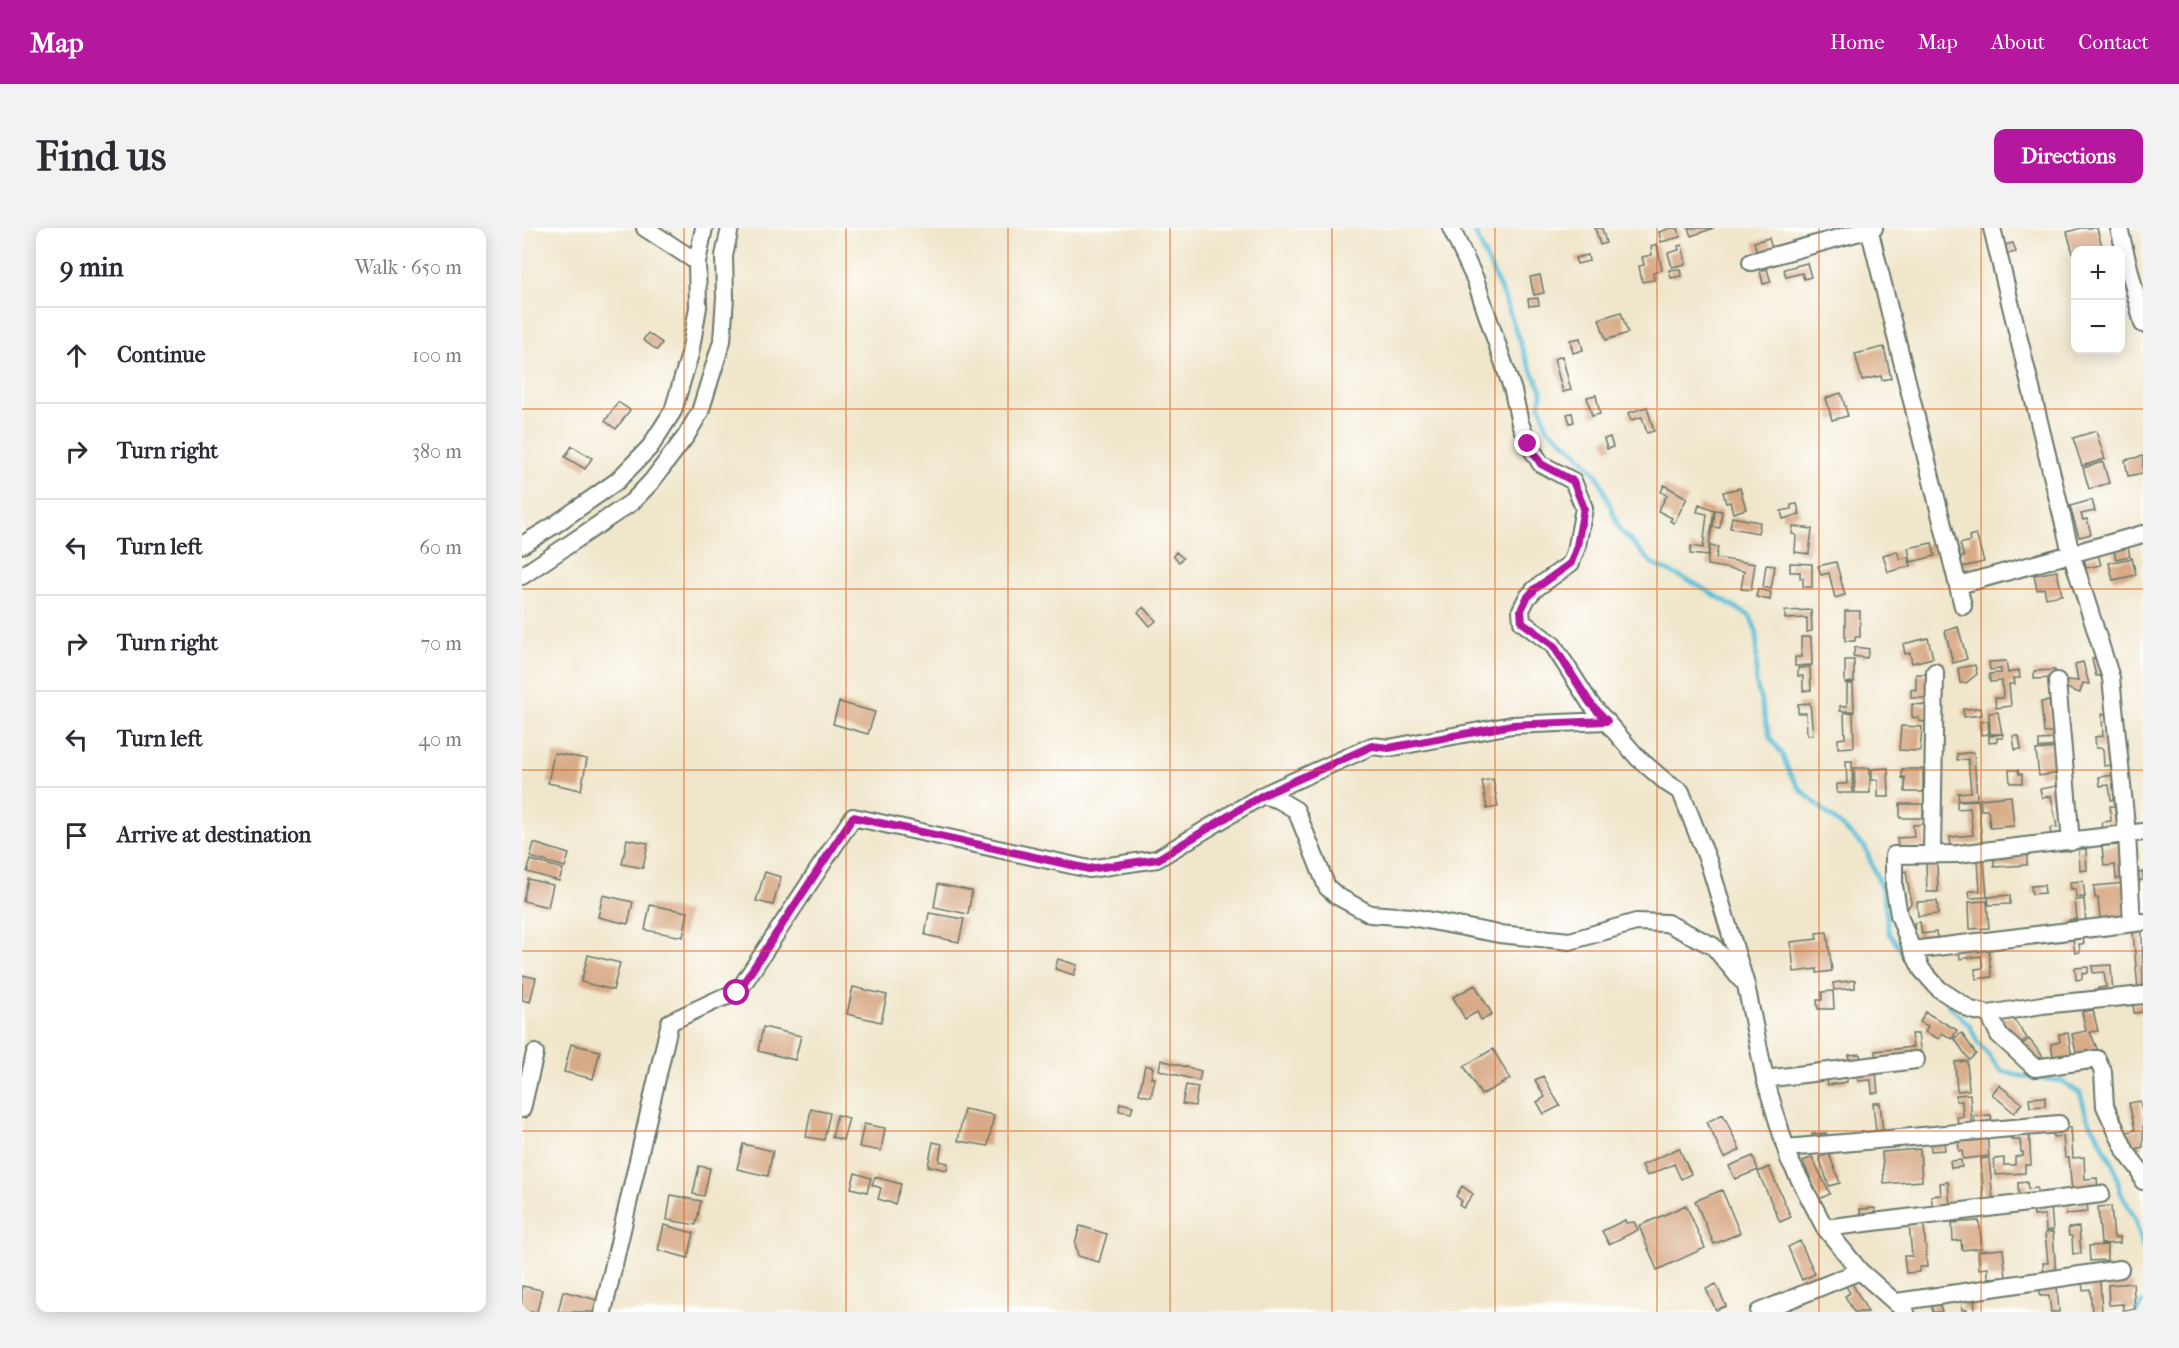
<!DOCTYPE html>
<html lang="en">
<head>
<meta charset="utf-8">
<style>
	:root { --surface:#fff; --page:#f2f2f3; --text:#2b2b33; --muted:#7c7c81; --line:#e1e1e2; --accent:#b5179e }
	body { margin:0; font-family:"IM FELL French Canon",serif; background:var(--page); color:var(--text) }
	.controls { position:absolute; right:18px; top:18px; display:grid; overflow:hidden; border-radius:12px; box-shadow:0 3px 15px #0003 }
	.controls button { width:54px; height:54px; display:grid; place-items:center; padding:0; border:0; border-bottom:2px solid var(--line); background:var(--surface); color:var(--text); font:30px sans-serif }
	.stop { position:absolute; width:18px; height:18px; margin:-14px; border:4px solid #b5179e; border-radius:50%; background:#fff }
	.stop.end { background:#b5179e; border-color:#fff; box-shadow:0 2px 6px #0008 }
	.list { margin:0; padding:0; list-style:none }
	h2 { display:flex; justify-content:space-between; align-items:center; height:78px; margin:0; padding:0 24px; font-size:26px }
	h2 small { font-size:20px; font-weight:400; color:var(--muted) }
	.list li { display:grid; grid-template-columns:39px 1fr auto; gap:18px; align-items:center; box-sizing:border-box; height:96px; padding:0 24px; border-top:2px solid var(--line) }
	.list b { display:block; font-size:22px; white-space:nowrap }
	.list em { font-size:20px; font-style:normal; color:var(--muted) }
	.icon { flex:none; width:33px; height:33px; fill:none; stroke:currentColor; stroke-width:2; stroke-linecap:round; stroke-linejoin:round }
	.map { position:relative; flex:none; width:1621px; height:1084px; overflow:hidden; border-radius:12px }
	header { display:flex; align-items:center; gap:36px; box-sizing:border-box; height:84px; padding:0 30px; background:var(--accent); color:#fff }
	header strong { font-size:28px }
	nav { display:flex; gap:33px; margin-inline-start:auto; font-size:21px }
	.intro { display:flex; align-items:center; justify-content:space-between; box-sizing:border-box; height:144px; padding:0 36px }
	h1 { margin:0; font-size:42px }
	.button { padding:15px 27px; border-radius:12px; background:var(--accent); color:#fff; font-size:21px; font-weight:700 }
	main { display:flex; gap:36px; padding:0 36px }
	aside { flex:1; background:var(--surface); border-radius:12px; box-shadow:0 3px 15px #0003 }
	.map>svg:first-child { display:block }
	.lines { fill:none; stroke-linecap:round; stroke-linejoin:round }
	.stream { stroke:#59bed7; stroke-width:4.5 }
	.building { fill:#d8aa87 }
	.minor-casing { stroke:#687869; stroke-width:20 }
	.minor { stroke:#fff; stroke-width:16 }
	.route { stroke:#b5179e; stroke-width:8 }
	.grid { fill:none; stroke:#de580e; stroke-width:1.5; stroke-opacity:0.55 }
</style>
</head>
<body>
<header>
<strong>Map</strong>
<nav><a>Home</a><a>Map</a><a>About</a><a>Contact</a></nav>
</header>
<div class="intro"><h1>Find us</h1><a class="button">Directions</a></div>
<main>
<aside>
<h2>9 min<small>Walk · 650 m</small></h2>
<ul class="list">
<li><svg class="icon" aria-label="ahead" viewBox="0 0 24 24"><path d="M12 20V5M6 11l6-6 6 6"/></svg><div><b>Continue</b></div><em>100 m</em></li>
<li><svg class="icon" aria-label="right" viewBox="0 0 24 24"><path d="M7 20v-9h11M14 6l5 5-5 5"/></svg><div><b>Turn right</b></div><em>380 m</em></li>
<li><svg class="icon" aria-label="left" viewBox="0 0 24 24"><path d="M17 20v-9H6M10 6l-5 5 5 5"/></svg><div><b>Turn left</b></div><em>60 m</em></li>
<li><svg class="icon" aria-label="right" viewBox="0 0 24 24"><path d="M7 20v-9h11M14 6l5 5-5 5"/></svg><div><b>Turn right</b></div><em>70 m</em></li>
<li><svg class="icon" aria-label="left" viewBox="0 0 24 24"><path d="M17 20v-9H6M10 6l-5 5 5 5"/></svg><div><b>Turn left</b></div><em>40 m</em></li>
<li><svg class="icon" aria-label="arrive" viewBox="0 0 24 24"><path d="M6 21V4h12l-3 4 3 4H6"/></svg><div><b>Arrive at destination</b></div></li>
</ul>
</aside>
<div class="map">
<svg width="1621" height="1084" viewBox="0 0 1621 1084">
	<rect width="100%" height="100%" fill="#fff"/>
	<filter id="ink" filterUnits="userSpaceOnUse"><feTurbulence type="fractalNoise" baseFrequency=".0167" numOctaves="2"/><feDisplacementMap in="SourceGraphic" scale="12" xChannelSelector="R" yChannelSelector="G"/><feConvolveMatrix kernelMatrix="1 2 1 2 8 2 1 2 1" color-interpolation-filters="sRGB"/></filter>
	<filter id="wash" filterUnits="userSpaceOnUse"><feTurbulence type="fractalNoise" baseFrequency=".008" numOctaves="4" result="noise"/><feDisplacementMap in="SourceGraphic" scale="24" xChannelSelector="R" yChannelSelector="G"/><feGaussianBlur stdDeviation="1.35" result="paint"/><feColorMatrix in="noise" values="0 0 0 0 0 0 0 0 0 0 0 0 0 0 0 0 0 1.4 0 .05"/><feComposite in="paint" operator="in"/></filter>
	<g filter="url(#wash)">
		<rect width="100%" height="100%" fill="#f0e6cb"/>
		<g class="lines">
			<path class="stream" d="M951 0 983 72 1004 131 1020 162 1018 177 1025 200 1055 224 1077 250 1098 302 1132 337 1170 354 1228 388 1235 405 1234 454 1248 510 1260 526 1268 546 1279 562 1343 619 1361 665 1367 706 1387 732
				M1426 776 1448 798 1456 815 1480 843 1503 849 1539 853 1558 865 1565 889 1577 909 1593 941 1598 963 1614 992 1621 1020
				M1615 1084 1621 1074"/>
		</g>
		<g id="blocks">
			<path class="building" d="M1073 0H1080L1084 15 1078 17Z
				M1149 0H1156L1158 9 1139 14 1137 4Z
				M1166 0H1192L1169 8Z
				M1559 0H1575L1581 22H1554V29H1552L1545 4Z
				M1247 10 1250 21 1235 25 1232 14Z
				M1491 15 1494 24 1481 27 1479 18Z
				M1135 16 1140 42 1131 44 1132 52 1120 54 1117 38 1122 37 1120 29 1130 27 1129 18Z
				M1160 17 1164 36 1150 39 1146 25 1157 22 1156 18Z
				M1066 27 1067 33 1055 36 1053 30Z
				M1285 35 1289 49 1282 51 1280 45 1264 49 1262 41Z
				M1158 41 1159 48 1149 50 1147 42Z
				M1245 41 1249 54 1241 56 1238 43Z
				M1018 47 1022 65 1012 67 1008 49Z
				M1016 70 1017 77 1007 78 1006 71Z
				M1099 84 1106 105 1084 112 1077 91Z
				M126 105 140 115 135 122 121 112Z
				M1058 110 1061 122 1051 125 1048 112Z
				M1362 119 1369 150 1360 152 1359 148 1340 152 1333 126Z
				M1040 128 1049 162 1041 164 1032 131Z
				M1319 165 1326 188 1310 192 1304 170Z
				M1074 167 1078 186 1070 188 1065 169Z
				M96 174 108 182 94 201 83 193Z
				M1125 179 1132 203 1125 205 1120 189 1109 192 1106 185Z
				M1050 185 1052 194 1048 195 1045 186Z
				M1574 203 1583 231 1560 238 1551 210Z
				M1088 209 1091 219 1085 221 1082 211Z
				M50 218 70 230 63 241 43 229Z
				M1621 228V245L1606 248 1603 232Z
				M1581 234 1587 255 1567 261 1561 240Z
				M1142 257 1165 270 1152 295 1148 293 1150 290 1136 283 1145 267 1139 264Z
				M1218 260 1224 281 1211 285 1208 274 1204 275 1201 264Z
				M1570 272 1573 283 1559 286 1561 292 1565 291 1569 306 1557 309 1548 278Z
				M1177 276 1192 282 1186 328 1168 326 1169 318 1181 320 1185 286 1175 284Z
				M1275 276 1278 286 1261 291 1259 283 1269 281V277Z
				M1193 282 1200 283 1198 300 1191 299Z
				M1210 289 1238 294 1236 305 1208 300Z
				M1271 298 1290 301 1287 326 1273 324 1274 307 1270 306Z
				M1454 306 1462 334 1440 339 1438 330 1442 329 1438 316 1448 313 1447 308Z
				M1410 315 1413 328 1389 334 1386 320Z
				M1188 318 1196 319 1194 330 1233 336 1229 362 1219 361 1222 343 1185 337Z
				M1606 319 1608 328 1594 331 1592 323Z
				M1375 323 1378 331 1386 329 1389 338 1366 344 1361 327Z
				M654 324 661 330 657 334 651 328Z
				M1576 327 1579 337 1564 340 1562 330Z
				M1610 330 1614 347 1591 352 1587 335Z
				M1314 334 1323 367 1313 370 1307 345 1299 347 1296 338Z
				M1268 335 1290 336V359H1281V350H1278V344H1268Z
				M1244 337 1253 338 1249 361 1241 359Z
				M1535 343 1540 367 1524 370 1522 360 1515 362 1512 347Z
				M1236 361 1249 364 1248 372 1234 369Z
				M622 379 634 393 628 398 616 384Z
				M1289 382 1290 403 1285 404V390L1263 391V383Z
				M1323 383H1338V409H1333V413H1323Z
				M1436 399 1445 431 1431 435 1423 403Z
				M1279 409H1289L1290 437 1273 438V429H1279Z
				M1406 410 1411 430 1390 435 1388 425 1383 426 1381 416Z
				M1333 419 1347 421 1345 430 1331 428Z
				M1578 429 1582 447 1574 448 1570 431Z
				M1323 432H1332V454L1323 455Z
				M1484 433 1486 445 1497 442 1498 450H1492L1493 456H1487L1489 478 1474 480 1473 470H1481L1480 453 1468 454 1467 446 1479 445V441L1468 442 1467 434Z
				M1561 434 1567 456 1561 455 1558 465 1544 460 1545 452 1556 453 1553 436Z
				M1453 437 1455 446 1444 455H1438L1436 440Z
				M1288 439 1289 462 1281 463V448H1276V440Z
				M1533 442V450L1512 451V443Z
				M1394 446H1405V470H1389V461L1394 462Z
				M1325 456H1331L1332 483H1318V478H1325Z
				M1527 473 1531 504 1522 505 1519 474Z
				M317 474 353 484 346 506 311 496Z
				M1288 475 1291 507H1285L1284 485H1276V476Z
				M1390 476 1405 477 1404 494 1397 493V490L1390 489Z
				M1459 480 1460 487 1442 489 1441 481Z
				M1331 484 1332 519 1316 520V511L1323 510 1322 485Z
				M1476 484 1480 506H1468L1467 485Z
				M1586 485 1590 537 1582 538 1581 520H1574L1573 509 1581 508 1580 486Z
				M1466 493 1467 506 1459 507 1458 494Z
				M1379 498 1400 499 1398 523 1377 522Z
				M1481 506V510H1475V514L1467 515V508Z
				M1491 508H1497L1499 521 1493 522Z
				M1533 511V518L1517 520V512Z
				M1534 520 1537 545 1517 548 1514 522Z
				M1452 524 1455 571 1437 572 1436 565 1449 564 1446 531 1435 532V526Z
				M32 525 65 531 59 562 26 555Z
				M1324 533H1330L1331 565H1315V556H1325Z
				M1332 540H1348V565H1333Z
				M1366 540 1367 569H1356V552H1350V541Z
				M1380 541H1401V564H1383V549L1380 550Z
				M1487 542H1496L1497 546H1500V555H1488Z
				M1592 547 1595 571 1589 572 1587 557 1578 558 1577 549Z
				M971 551 976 579 965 581 960 553Z
				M1535 558 1544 605 1529 608 1528 600 1535 599 1529 568 1520 570 1518 561Z
				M1489 568 1492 598 1468 600 1466 582H1459L1458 571Z
				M1456 572 1460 615 1429 618 1428 609 1451 607 1448 580 1435 581V573Z
				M1378 576H1401V590H1378Z
				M1588 578H1595L1597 601 1581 602 1580 594 1589 593Z
				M1402 596 1403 619 1376 620 1375 610 1392 609 1391 597Z
				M105 611 126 615 121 640 100 636Z
				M12 615 47 626 43 639 8 629Z
				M1600 617 1603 650 1594 651 1593 637 1582 638 1580 618Z
				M1557 621H1564L1565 642 1558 643Z
				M1505 627V637L1472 639V629Z
				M1462 631 1465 669 1448 670 1447 663H1458L1456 632Z
				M9 632 41 641 37 653 5 644Z
				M1404 635H1415L1416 664H1405Z
				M1384 643 1389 675 1384 683 1379 644Z
				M243 644 259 649 251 677 234 673Z
				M1621 644V652L1617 653 1615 645Z
				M6 651 31 657 26 679 1 673Z
				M1561 653 1563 669H1555L1554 661H1549L1548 654Z
				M1603 655 1607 688 1578 691 1576 670H1573L1572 658Z
				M416 656 450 663 446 686 412 679Z
				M1522 657 1523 665 1510 666 1509 658Z
				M81 667 111 674 106 696 76 689Z
				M1488 667V676L1467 677 1466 669Z
				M1562 671 1564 696 1547 698V692L1555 691 1553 672Z
				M1415 673 1416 686 1396 688 1395 674Z
				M1465 673 1467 700 1448 701 1447 674Z
				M128 677 166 684 161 709 123 702Z
				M407 685 442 691 437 714 403 707Z
				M1398 694 1400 706 1414 704 1416 714 1394 717 1392 695Z
				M1620 703 1621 762H1616L1611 704Z
				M1305 704 1310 743 1295 745V741L1272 744 1269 714 1295 711 1294 705Z
				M1561 709 1562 716H1557L1558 724 1553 725 1551 710Z
				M1466 718 1470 749 1454 751 1453 741 1461 740 1459 728 1438 731 1437 721Z
				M66 727 98 735 91 762 59 754Z
				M536 731 555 737 552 747 533 741Z
				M1589 737 1591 767 1576 768V760L1584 759 1582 744 1571 745 1570 738Z
				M1566 739V745L1560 746V751L1554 752 1553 740Z
				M0 747 14 750 8 774 0 772Z
				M1333 752V760L1312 762 1311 755Z
				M953 757 970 786 959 792 955 784 943 791 931 769Z
				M331 759 365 767 359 794 325 786Z
				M1311 763 1312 781H1296L1295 772H1300V764Z
				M1621 775V784L1612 785 1611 776Z
				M1571 782 1576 803 1568 804 1577 825 1555 829 1550 806 1564 803 1560 784Z
				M1403 784 1435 802 1430 811 1420 805 1417 811 1403 804 1406 798 1398 794Z
				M1476 789H1490L1505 810 1496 818Z
				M241 799 279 808 273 832 236 823Z
				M1440 805 1454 826 1447 832 1432 810Z
				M1546 805 1550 830 1532 833 1529 816 1538 814 1537 806Z
				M1389 806H1396L1399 827 1354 832 1353 823 1391 819Z
				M1507 811 1523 831 1517 835 1496 820Z
				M49 816 78 823 71 851 42 844Z
				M971 821 988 851 959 867 942 838Z
				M1338 826 1339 832H1327V827Z
				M639 832 679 843 677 853 637 842Z
				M1445 833 1447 862 1435 863 1433 834Z
				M623 837 631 839 629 850H633L629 869 617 866Z
				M1354 844 1356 865H1350L1349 852 1336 853V846Z
				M1021 848 1038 878 1022 886 1015 874 1023 869 1013 852Z
				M1325 849V854L1306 857 1305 851Z
				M664 857 676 859 673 878 660 876Z
				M1477 857 1500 875 1492 885 1470 866Z
				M1448 866 1450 896 1436 897 1435 889H1441L1440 873H1434V867Z
				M1523 869V878L1508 879 1507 870Z
				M1618 873 1621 887V919L1605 923 1601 905 1613 902 1607 875Z
				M598 875 611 878 609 885 597 883Z
				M1351 875H1358L1361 903 1354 904Z
				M289 881 308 885 302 912 284 909Z
				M442 881 472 887 466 918 436 913Z
				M1201 886 1218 922 1202 930 1185 894Z
				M315 887 327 890 321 912 310 909Z
				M1469 887 1470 894 1453 895 1452 888Z
				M342 896 363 900 359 923 337 919Z
				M1549 899 1551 930 1562 929 1563 951 1575 950 1576 961 1550 963 1547 930H1543L1541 908 1531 909V901Z
				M1507 903 1509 937H1503V945L1473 947 1472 931 1482 930V937H1493V929L1501 928V924H1499L1498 912H1489V904Z
				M1304 905 1305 912 1291 913 1290 906Z
				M1465 906 1467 928 1441 931 1440 923H1437L1436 909Z
				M1422 911 1423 922 1409 923 1408 912Z
				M411 914 420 916 417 933 426 935 425 942 406 938Z
				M221 916 251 923 246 948 215 941Z
				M1157 920 1169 946 1159 951 1152 936 1125 948 1120 937Z
				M1398 921 1400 953 1362 956 1360 924Z
				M1307 926 1318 955 1307 958 1297 929Z
				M1231 928 1236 942 1213 951 1207 938Z
				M1290 929 1308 966 1297 971 1281 933Z
				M1467 930 1471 972 1462 973 1459 931Z
				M1439 932 1440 939 1429 940 1428 933Z
				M177 938 188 940 182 968 171 966Z
				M1247 939 1269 989 1258 994 1236 944Z
				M333 945 349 950 345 964 329 960Z
				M353 949 379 956 373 976 356 971 359 960 350 957Z
				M1426 954 1428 979 1411 980 1409 968 1419 967 1418 955Z
				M1505 954 1506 961 1515 960V968L1497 970 1496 955Z
				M940 958 951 966 941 980 937 977 940 973 934 968Z
				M1200 962 1218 1005 1192 1016 1173 973Z
				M149 967 179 973 174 997 145 992Z
				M1565 974 1566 984 1544 986 1543 977Z
				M1164 977 1183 1020 1135 1042 1117 998Z
				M1589 978 1592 1010 1598 1009V1015L1579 1016 1576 979Z
				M1529 979 1531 1002 1524 1003 1523 987 1512 988 1511 980Z
				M1353 980 1354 987 1339 989 1338 981Z
				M1103 992 1104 995 1112 994 1116 1002 1087 1016 1080 1003Z
				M1457 993 1460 1020 1440 1022 1439 1012 1431 1013 1430 995Z
				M1402 996 1405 1039H1397V1044L1384 1045 1382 1028H1390L1387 997Z
				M142 997 172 1005 166 1030 136 1022Z
				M558 998 585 1006 577 1034 556 1028 553 1015Z
				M1557 999 1559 1025 1551 1026 1550 1008H1547L1546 1000Z
				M1531 1004 1534 1047 1522 1048 1521 1035H1526L1523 1005Z
				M1278 1013 1293 1046 1280 1052 1266 1019Z
				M1585 1017V1032L1568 1033 1567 1018Z
				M1481 1021 1484 1049 1466 1050V1040L1457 1041 1456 1023Z
				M1578 1052 1580 1084H1570L1568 1061 1561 1062 1560 1054Z
				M1330 1055 1346 1084H1332L1323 1068 1328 1065 1324 1058Z
				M1611 1055 1613 1081 1601 1082V1076L1587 1077 1586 1057Z
				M1194 1056 1204 1078 1194 1082 1184 1061Z
				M0 1058 20 1062 15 1084H0Z
				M1535 1058 1537 1084H1529L1527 1068H1518V1059Z
				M41 1063 75 1072 72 1084H36Z
				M1452 1071 1453 1084H1446L1445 1081 1440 1082 1439 1072Z
				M1417 1075 1420 1084H1411L1409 1077Z"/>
		</g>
	</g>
	<g filter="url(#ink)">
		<use href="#blocks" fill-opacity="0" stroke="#687869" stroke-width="1.5"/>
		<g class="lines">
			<g class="minor-casing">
				<path id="minor" d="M123 0 175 34
					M929 0 953 51 991 163 998 195 1006 215 1019 236 1051 253 1062 280 1055 318 1049 335 1013 361 1005 370 999 382 1000 394 1031 417 1068 475 1116 530 1145 555 1159 564 1187 635 1224 757 1243 851 1267 931 1303 1000 1338 1043 1384 1084
					M1347 0 1441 378
					M1470 0 1549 325 1589 450 1605 606 1610 695
					M1597 0 1621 96
					M1229 34 1352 0
					M0 317 31 298 95 253 128 219 151 183 168 126 176 79 175 34 182 0
					M0 348 110 274 129 254 164 208 178 184 200 113 203 69 202 28 208 0
					M1437 357 1621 306
					M1535 453 1549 614
					M741 567 757 572 774 582 805 659 815 668 848 686 889 689 977 706 1048 713 1114 694 1145 695 1191 718 1219 752
					M1621 604 1436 626 1372 627V658L1377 687 1390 722 1400 742 1417 761 1449 782 1467 786 1477 807 1513 840 1575 831 1581 844 1583 878 1604 924 1618 942 1621 953
					M1410 626 1413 444
					M1390 722 1621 694
					M1467 786 1520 777 1621 767
					M1243 851 1394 832
					M0 881 13 825
					M1264 920 1537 896
					M1303 1000 1579 966
					M1375 1074 1598 1041
					M81 1084 148 794 197 771 215 765 331 589 567 641 635 631 741 567 850 518 867 520 990 497 1085 493
					M1237 1084 1338 1043"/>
			</g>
			<use href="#minor" class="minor"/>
		</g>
	</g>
	<g class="lines" filter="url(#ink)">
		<path class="route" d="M215 765 331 589 567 641 636 631 741 567 850 518 867 520 990 497 1085 493 1068 475 1031 417 1000 394 999 382 1005 370 1013 361 1049 335 1055 318 1062 280 1051 253 1019 236 1006 216"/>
	</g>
	<path class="grid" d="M162 0V1084M324 0V1084M486 0V1084M648 0V1084M810 0V1084M973 0V1084M1135 0V1084M1297 0V1084M1459 0V1084M0 181H1621M0 361H1621M0 542H1621M0 723H1621M0 903H1621"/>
</svg>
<div class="controls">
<button>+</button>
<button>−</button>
</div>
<div class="stop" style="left:215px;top:765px"></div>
<div class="stop end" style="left:1006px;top:216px"></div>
</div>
</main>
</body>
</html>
